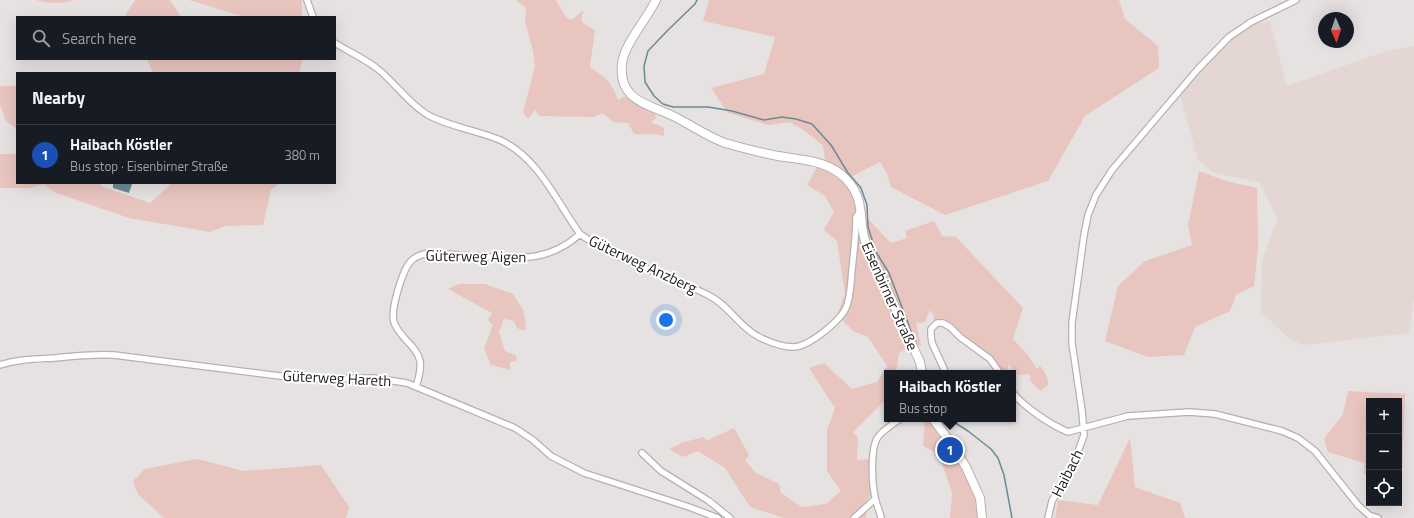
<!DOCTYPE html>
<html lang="en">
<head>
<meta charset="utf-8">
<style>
	:root { --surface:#171b24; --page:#20242c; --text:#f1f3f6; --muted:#9ea1a6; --line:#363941; --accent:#d93025 }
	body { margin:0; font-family:"Titillium Web",sans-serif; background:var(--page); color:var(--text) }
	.controls { position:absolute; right:12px; bottom:12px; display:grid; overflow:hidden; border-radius:0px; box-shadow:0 4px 16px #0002 }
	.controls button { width:36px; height:36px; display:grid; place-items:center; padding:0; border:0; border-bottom:1px solid var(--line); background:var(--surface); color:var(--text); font:20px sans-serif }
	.compass { position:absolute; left:1318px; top:12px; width:36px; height:36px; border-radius:50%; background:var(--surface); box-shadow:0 4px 16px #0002; rotate:178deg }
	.you { position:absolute; left:666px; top:320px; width:14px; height:14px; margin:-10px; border:3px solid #fff; border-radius:50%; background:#1a73e8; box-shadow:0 0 0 6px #1a73e833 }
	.badge { display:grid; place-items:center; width:26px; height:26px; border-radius:50%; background:var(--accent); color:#fff; font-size:13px; font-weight:700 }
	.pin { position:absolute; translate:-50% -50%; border:2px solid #fff; box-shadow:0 1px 4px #0006 }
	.popup { position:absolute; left:884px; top:370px; width:132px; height:52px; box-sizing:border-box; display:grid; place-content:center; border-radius:0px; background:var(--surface); filter:drop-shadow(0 1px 3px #0005); font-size:13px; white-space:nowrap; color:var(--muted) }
	.popup b { font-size:15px; color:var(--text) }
	.popup::after { content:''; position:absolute; left:50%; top:100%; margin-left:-8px; border:8px solid transparent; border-top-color:var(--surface) }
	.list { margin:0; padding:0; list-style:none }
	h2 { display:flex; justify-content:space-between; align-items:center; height:52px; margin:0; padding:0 16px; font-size:17px }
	h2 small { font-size:13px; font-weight:400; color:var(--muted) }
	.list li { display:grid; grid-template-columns:26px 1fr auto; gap:12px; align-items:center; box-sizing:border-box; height:60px; padding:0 16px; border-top:1px solid var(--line) }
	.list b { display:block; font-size:15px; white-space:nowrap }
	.list p { margin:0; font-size:13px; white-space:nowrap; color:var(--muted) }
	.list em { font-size:13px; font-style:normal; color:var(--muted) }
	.icon { flex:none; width:22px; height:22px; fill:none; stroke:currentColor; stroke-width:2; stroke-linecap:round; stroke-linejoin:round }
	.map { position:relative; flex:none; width:1414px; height:518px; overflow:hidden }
	.search { position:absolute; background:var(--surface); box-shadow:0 4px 16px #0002; left:16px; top:16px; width:320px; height:44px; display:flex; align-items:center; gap:10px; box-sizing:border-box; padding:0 14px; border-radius:0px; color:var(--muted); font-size:15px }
	.panel { position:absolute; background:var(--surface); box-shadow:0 4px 16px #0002; left:16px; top:72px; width:320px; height:112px; border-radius:0px }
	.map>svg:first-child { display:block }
	.built { fill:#e3d6d3 }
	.green { fill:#e9c5bf }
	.water { fill:#698c94 }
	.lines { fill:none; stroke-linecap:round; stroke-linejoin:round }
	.stream { stroke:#698c94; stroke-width:1.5 }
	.minor-casing { stroke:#b6b1b0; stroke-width:8 }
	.secondary-casing { stroke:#b6b1b0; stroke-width:10 }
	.minor { stroke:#fff; stroke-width:5.5 }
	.secondary { stroke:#fff; stroke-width:8 }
	.labels { text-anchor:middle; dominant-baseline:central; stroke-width:4; stroke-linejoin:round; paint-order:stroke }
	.street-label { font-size:15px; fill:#1c1a1a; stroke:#fff }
</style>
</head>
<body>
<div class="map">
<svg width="1414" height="518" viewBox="0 0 1414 518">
	<rect width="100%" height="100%" fill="#e6e2e1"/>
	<path class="built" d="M1270 22 1287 86 1383 52 1414 46V299L1409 333 1303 345 1290 339 1261 312 1262 260 1278 219 1260 183 1212 172 1198 160 1179 91 1245 24Z"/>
	<path class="green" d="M36 0H75C62 4 49 4 36 0Z
		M135 0H170L181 17H127L126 14Z
		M189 0H302V17H241V16Z
		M516 0H556L566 17 571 20 584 10 581 19 583 23 595 30 590 67C606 78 611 81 618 100L625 96 654 111 656 118 651 122 664 128V136C653 133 645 135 634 134L628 123 614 122 602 113 594 117 539 116 535 110 528 119 523 112 535 67 533 51 525 21 526 8Z
		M709 0H1119L1125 19 1158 46 1159 68 1085 116 1048 181 945 215 891 187 887 173 880 162 847 179 862 213 891 243 907 238 905 231 934 221 942 236 956 237 1023 308 1013 339 1028 355 1037 369 1040 366C1045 371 1048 377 1048 385L1041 391 1030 381 1031 377 1028 374 1018 375 1009 364 1007 372 998 368 942 323 935 325 933 314 930 310 925 322 916 323 921 345 912 346 899 353 896 373H887V398L853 432 858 438 857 460 873 459V491L866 502V518H784L750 507 725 468 698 451 683 457 669 449 684 442 704 437 706 441 734 428 749 455 745 461 756 473 779 484 781 493 802 507 826 504 841 491 827 471V430L835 408 809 368 824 363 852 389 877 382 887 366 868 337 853 331 837 315 845 294 837 241 824 230 834 212 825 196 807 185 816 169 818 162 826 165 823 146 805 131 790 122 768 125 728 113 711 88 764 74 775 37 703 21Z
		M147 59H300L302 61 299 73H153Z
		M0 86H17V129L6 121 0 105Z
		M0 154H17V183H100L101 186 150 203 172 183H280L271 190 263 225 225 226 210 232 129 218 56 193 43 184 31 188H0Z
		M1199 171 1226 181 1257 188 1258 248 1254 286 1236 295 1230 311 1195 327 1184 355 1148 357 1105 341 1118 286 1145 261 1192 245 1188 225Z
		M459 284H485L513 294 523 310 526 325 525 331 517 328 514 321 504 319 499 332 505 351 517 356 516 361 510 362V370L491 365 484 349 493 325 488 320 492 313 448 289Z
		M1348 391 1405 394 1402 473H1399V401H1369V474H1364V463L1328 452 1324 439 1343 414Z
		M925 419 940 431 955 453 978 500 980 518H950L952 493 939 454 923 446Z
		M1130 438 1135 487 1180 503 1185 518H1055L1058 500 1098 505Z
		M197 459 244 471 321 465 349 507 346 518H164L138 494 133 481 145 469Z"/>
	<path class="water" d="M122 183H131L132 184 129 193 113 188V184Z"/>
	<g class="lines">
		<path class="stream" d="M697 0 695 4 668 30 648 51 644 66 645 82 654 96 663 104 673 107H708L732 111 764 120 782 117 796 119 812 124 831 145 848 173 861 188 867 205 868 227 876 252 889 273 927 373
			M949 419 968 431 991 449 998 458 1004 475 1012 518"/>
		<g class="minor-casing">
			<path id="minor" d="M307 0 313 17
				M335 43C349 52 366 59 379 70 396 84 409 104 428 115 450 127 477 130 500 140 539 158 556 201 580 234 618 262 666 274 708 295 729 305 739 327 759 337 769 342 783 347 794 347 810 346 843 319 847 305 851 293 851 281 852 269 854 252 856 235 856 217L859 213H862
				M0 365C18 359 36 359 55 358 74 356 94 354 114 355L296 378 324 379 374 378 407 383 515 428 533 440 551 456 584 473 689 507 718 518
				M945 373 944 369 932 343 931 336V329L937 323H943L950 327 960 337 990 359 1000 373
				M416 387C423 365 423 356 406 340 401 334 396 329 394 322 390 310 403 269 411 261 417 255 424 254 431 253 450 254 468 256 487 257 524 259 551 260 580 234
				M1013 393C1024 407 1051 425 1068 432L1128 416 1189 412 1215 414 1282 431 1298 438 1315 451 1358 505 1369 515 1378 518
				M642 453 661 471 709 501 730 518
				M854 518 875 499
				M881 518C880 511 876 504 875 497 872 484 870 448 878 437 883 430 893 424 900 419
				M1048 518 1052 501 1074 463 1084 435 1082 411 1072 343V323L1084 235 1088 215 1096 195 1112 170 1198 69 1229 37 1251 22 1296 0"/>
		</g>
		<g class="secondary-casing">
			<path id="secondary" d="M656 0C647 19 624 44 622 64 618 99 646 104 671 115 690 124 706 136 725 143 743 148 761 153 778 156 802 160 828 160 846 179 867 201 857 220 866 244L920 362 922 373
				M933 419 948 439 966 467 980 498 982 518"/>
		</g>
		<use href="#minor" class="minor"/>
		<use href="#secondary" class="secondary"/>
	</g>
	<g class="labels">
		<g class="street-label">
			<text transform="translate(476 256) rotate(1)">Güterweg Aigen</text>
			<text transform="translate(643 264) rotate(25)">Güterweg Anzberg</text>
			<text transform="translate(890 296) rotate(66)">Eisenbirner Straße</text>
			<text transform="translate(337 378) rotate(3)">Güterweg Hareth</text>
			<text transform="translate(1067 473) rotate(-63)">Haibach</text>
		</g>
	</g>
</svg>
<div class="controls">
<button>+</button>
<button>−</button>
<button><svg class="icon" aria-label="locate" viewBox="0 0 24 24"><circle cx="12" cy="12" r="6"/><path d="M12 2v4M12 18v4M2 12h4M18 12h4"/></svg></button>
</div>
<svg class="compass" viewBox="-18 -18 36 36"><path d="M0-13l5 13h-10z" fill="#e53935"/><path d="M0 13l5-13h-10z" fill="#9ea1a6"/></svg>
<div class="you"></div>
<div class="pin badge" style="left:950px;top:450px;background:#1a4fb4">1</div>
<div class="popup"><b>Haibach Köstler</b>Bus stop</div>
<div class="search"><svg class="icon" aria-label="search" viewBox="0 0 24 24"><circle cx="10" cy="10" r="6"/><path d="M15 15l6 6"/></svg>Search here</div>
<section class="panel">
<h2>Nearby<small></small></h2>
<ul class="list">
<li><span class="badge" style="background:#1a4fb4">1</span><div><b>Haibach Köstler</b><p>Bus stop · Eisenbirner Straße</p></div><em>380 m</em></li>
</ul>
</section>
</div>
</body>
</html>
